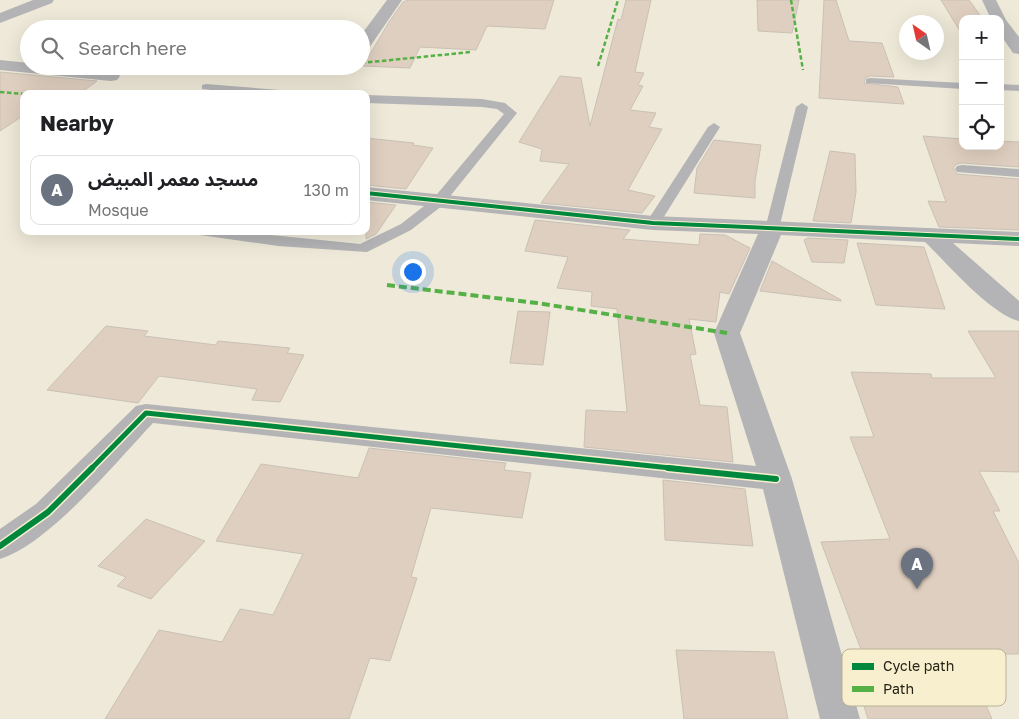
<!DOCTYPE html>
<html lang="en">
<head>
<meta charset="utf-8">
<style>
	:root { --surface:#fff; --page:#f2f2f2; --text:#202124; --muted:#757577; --line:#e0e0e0; --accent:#6b685a }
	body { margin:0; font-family:"Golos Text","Noto Sans Arabic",sans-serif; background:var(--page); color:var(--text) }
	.controls { position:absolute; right:15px; top:15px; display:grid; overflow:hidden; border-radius:10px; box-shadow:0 5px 20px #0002 }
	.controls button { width:45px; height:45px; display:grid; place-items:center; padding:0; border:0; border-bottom:1px solid var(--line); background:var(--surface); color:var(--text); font:25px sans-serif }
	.compass { position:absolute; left:899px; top:15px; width:45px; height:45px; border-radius:50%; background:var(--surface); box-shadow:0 5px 20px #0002; rotate:326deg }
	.you { position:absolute; left:412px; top:271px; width:18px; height:18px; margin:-12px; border:4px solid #fff; border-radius:50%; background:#1a73e8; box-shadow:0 0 0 8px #1a73e833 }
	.badge { display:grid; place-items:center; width:32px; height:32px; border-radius:50%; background:var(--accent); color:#fff; font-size:16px; font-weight:700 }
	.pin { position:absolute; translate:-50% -41px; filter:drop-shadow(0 1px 2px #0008) }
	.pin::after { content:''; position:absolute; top:26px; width:18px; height:15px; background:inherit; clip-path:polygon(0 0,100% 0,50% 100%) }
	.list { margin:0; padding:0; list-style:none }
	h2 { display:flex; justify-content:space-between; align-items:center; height:65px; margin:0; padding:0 20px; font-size:21px }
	h2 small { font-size:16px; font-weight:400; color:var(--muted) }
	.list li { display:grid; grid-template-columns:32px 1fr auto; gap:15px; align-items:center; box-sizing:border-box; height:70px; margin:0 10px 10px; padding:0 10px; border:1px solid var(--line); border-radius:10px }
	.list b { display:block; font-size:19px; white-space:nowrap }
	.list p { margin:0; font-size:16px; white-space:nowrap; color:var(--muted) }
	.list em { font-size:16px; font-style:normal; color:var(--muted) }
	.icon { flex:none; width:28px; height:28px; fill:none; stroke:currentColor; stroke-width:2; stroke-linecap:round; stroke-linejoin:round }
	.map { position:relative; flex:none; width:1019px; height:719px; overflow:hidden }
	.search { position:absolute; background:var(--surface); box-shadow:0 5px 20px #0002; left:20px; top:20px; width:350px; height:55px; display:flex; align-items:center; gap:12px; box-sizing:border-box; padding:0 18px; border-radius:28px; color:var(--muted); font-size:19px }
	.panel { position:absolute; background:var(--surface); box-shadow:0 5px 20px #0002; left:20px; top:90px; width:350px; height:145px; border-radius:10px }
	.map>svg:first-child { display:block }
	.building { fill:#dfcfc0; stroke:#c9c1b6 }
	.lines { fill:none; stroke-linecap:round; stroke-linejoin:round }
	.service { fill:#b4b3b5; fill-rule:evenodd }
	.minor { fill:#b4b3b5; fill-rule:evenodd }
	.quiet-far1 { stroke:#55b145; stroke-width:2.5; stroke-dasharray:4.5 2.5; stroke-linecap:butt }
	.quiet { stroke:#55b145; stroke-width:4; stroke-dasharray:8 4; stroke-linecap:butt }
	.cycleway-far2-casing { stroke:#f8efce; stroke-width:6 }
	.cycleway-far1-casing { stroke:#f8efce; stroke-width:8 }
	.cycleway-casing { stroke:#f8efce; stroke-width:9 }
	.cycleway-far2 { stroke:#00873e; stroke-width:4 }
	.cycleway-far1 { stroke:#00873e; stroke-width:5 }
	.cycleway { stroke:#00873e; stroke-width:6 }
	.key { fill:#f8efce; stroke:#b9b297; stroke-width:1 }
	.key-label { font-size:14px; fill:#252216 }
</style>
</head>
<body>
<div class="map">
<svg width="1019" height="719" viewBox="0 0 1019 719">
	<rect width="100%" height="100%" fill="#eee9d8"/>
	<path class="building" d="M408 0H554L545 29 487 26 476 50 420 47 410 68 363 66 389 22 403 2Z
		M626 0H651L635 72 644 73 638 85 643 86 630 110 656 113 649 127 662 129 628 190 655 196 642 213 541 203 569 164 540 161 542 149 519 142 560 76 581 78 590 126 618 19 621 20Z
		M757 0H799L792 33 758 31Z
		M824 0H836L849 41 882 43 894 77 870 76 865 78 864 83 898 87 904 104 819 98Z
		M941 0H969L982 18 985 19H963V36Z
		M0 72 97 81 79 94H24V115L0 131Z
		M923 136 963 139V146H1000V141L1019 142V167L962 163 957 164 953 168 957 174 1019 179V230L939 227 928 201 946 202Z
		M366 138 414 143 413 145 433 148 406 189 366 185Z
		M714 140 761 145 755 181V198L694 193 697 168Z
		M830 151 855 154 856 192 851 223 813 221Z
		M366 202 396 205 376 234 366 239Z
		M535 220 630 230 623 239 699 245 700 234 725 235 750 248 729 294 720 292 716 322 689 319 696 354 690 355 700 405 727 407 733 462 584 447 586 410 627 412 617 309 591 306 592 292 557 288 568 257 525 251Z
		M808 238 848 240 844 263 812 262 804 240Z
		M857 243 924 247 945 309 876 305Z
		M772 261 841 300V301L760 291Z
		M518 311 550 312 543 365 510 363Z
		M106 326 148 331 144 336 216 345 218 341 290 348 287 353 304 355 280 402 252 400 257 389 159 376 138 403 47 390Z
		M968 331H1019V472L979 471 1000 511H993L1019 563V654H985L992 669 970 670 992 719H868L859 690H876L821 542 890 539 850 437H874L851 372 931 374 932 378H996Z
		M369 448 506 463 504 470 531 473 522 518 431 508 411 577 417 578 390 661 370 658 349 719H105L159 630 222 642 240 609 273 615 303 554 216 541 261 464 358 478Z
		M663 480 745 489 753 546 665 540Z
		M146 519 205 541 151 599 117 586 126 577 98 566Z
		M676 650 774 652 788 719H684Z"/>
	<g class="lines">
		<path class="service" d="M870 78 963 83V89L866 83V79Z
			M206 84 292 91 298 94H247L202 89V85Z
			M1000 84 1019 85V91L1000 90Z
			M366 95 482 99 505 103 517 113 443 205 411 230 367 252 278 246 193 234 191 231H232L360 244 401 224 433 199 504 114 497 109 482 107 366 103Z
			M802 103 808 107 779 229 777 232H767L765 229 796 107Z
			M714 123 720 127 660 223 653 227 648 226 646 223 708 127Z
			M962 165 1019 169V177L957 172 955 169 957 166Z"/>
		<path class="minor" d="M33 0H54L52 3 0 23V13Z
			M387 0H402L367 51 361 52V35Z
			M982 0H996L1006 20 1019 37V54L1013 53 1000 34V19H991Z
			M0 60 29 63V66H65L111 71 117 72 120 76 117 80 111 81 0 70Z
			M366 187 653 216 1019 232V246L953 243 1019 301V321C990 314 947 263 925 242L781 235 740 333 792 479 860 719H820L763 489 153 423C116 462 49 544 0 559V529L36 504 136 406 146 404 756 466 714 333 758 234 653 230 366 200Z"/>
		<path class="quiet-far1" d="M791 0 803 70
			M361 63 471 52
			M598 66 618 0
			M0 92 24 94"/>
		<path class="quiet" d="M387 285 537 303 727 333"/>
		<g class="cycleway-far2-casing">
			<path id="cycleway-far2" d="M366 193 653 223 1019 239"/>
		</g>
		<g class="cycleway-far1-casing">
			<path id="cycleway-far1" d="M91 469 146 413 680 469"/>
		</g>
		<g class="cycleway-casing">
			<path id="cycleway" d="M668 468 776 479
				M0 546 48 512 92 468"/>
		</g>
		<use href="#cycleway-far2" class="cycleway-far2"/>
		<use href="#cycleway-far1" class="cycleway-far1"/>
		<use href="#cycleway" class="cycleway"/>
	</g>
	<rect x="842" y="649" width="164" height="57" rx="8" class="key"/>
	<rect x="852" y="663" width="22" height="7" fill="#00873e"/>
	<rect x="852" y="686" width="22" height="6" fill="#55b145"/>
	<g class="key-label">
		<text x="883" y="671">Cycle path</text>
		<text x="883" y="694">Path</text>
	</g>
</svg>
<div class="controls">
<button>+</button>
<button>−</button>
<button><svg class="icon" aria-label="locate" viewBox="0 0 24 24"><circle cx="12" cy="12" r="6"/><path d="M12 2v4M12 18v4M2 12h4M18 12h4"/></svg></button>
</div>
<svg class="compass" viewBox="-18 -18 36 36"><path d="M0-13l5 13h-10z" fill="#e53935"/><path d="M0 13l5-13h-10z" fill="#757577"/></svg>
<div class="you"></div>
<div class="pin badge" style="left:917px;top:589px;background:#6b7280">A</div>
<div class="search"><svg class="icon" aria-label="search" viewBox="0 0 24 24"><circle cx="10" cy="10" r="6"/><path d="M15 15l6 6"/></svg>Search here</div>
<section class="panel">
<h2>Nearby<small></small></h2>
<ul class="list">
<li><span class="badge" style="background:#6b7280">A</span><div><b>مسجد معمر المبيض</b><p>Mosque</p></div><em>130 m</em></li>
</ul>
</section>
</div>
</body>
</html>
